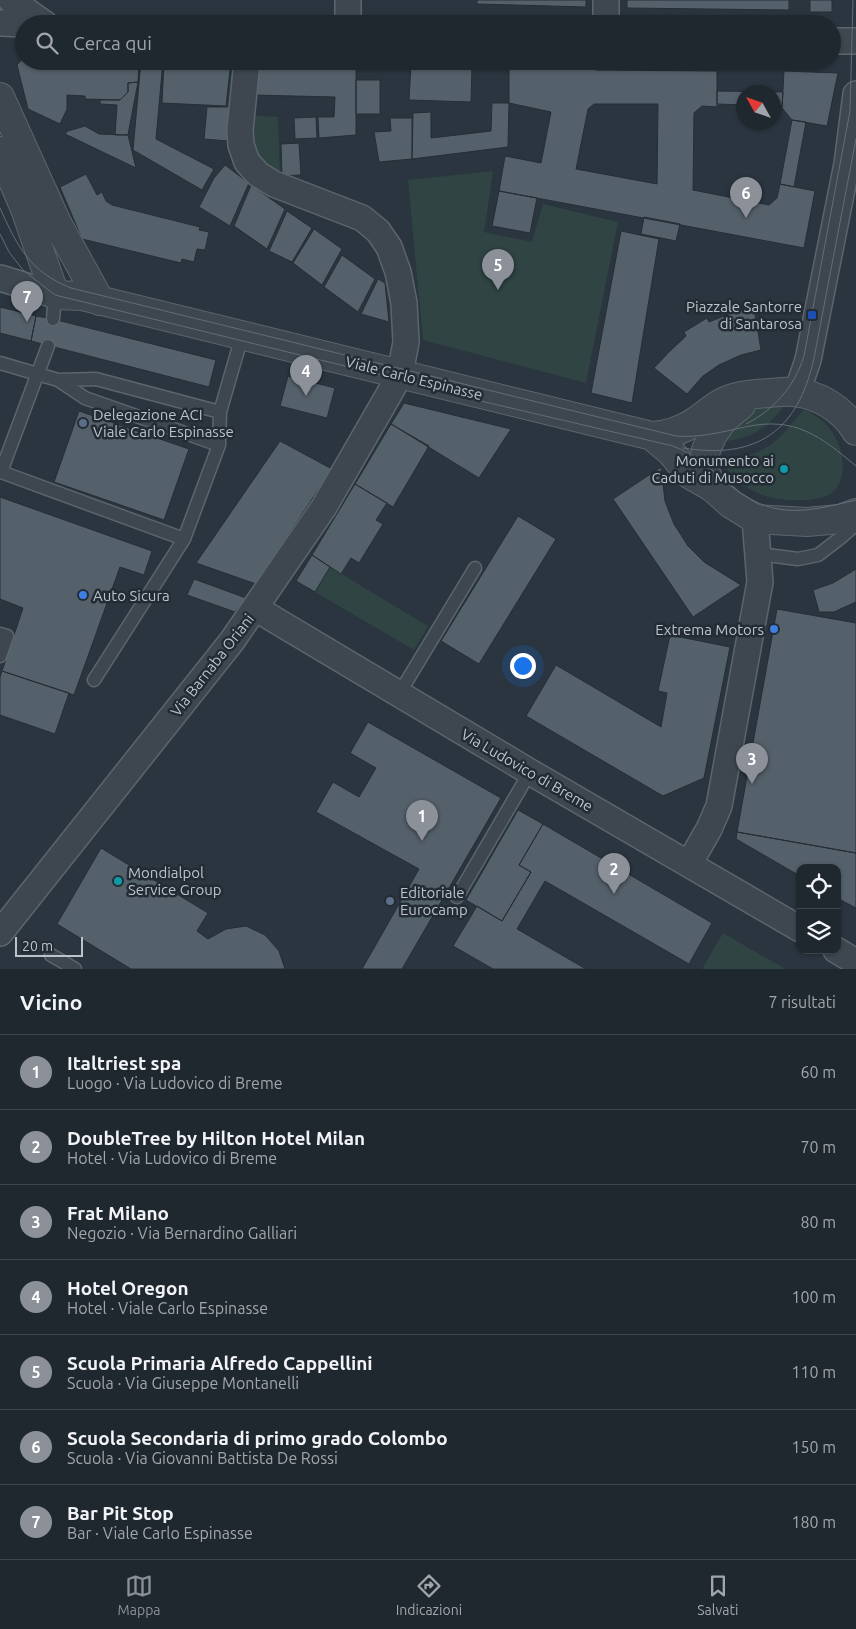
<!DOCTYPE html>
<html lang="it">
<head>
<meta charset="utf-8">
<style>
	:root { --surface:#20282f; --page:#2d343b; --text:#f1f3f6; --muted:#a2a6aa; --line:#3d444b; --accent:#8c9099 }
	body { margin:0; font-family:Ubuntu,sans-serif; background:var(--page); color:var(--text) }
	.controls { position:absolute; right:15px; bottom:15px; display:grid; overflow:hidden; border-radius:10px; box-shadow:0 1px 4px #0004 }
	.controls button { width:45px; height:45px; display:grid; place-items:center; padding:0; border:0; border-bottom:1px solid var(--line); background:var(--surface); color:var(--text); font:25px sans-serif }
	.compass { position:absolute; left:736px; top:85px; width:45px; height:45px; border-radius:50%; background:var(--surface); box-shadow:0 1px 4px #0004; rotate:310deg }
	.scale { position:absolute; left:15px; bottom:12px; width:68px; box-sizing:border-box; padding-left:5px; border:2px solid #bbc2ca; border-top:0; font-size:14px; line-height:18px; white-space:nowrap; color:#bbc2ca; -webkit-text-stroke:4px #232c35; paint-order:stroke }
	.you { position:absolute; left:522px; top:665px; width:18px; height:18px; margin:-12px; border:4px solid #fff; border-radius:50%; background:#1a73e8; box-shadow:0 0 0 8px #1a73e833 }
	.badge { display:grid; place-items:center; width:32px; height:32px; border-radius:50%; background:var(--accent); color:#fff; font-size:16px; font-weight:700 }
	.pin { position:absolute; translate:-50% -41px; filter:drop-shadow(0 1px 2px #0008) }
	.pin::after { content:''; position:absolute; top:26px; width:18px; height:15px; background:inherit; clip-path:polygon(0 0,100% 0,50% 100%) }
	.list { margin:0; padding:0; list-style:none }
	h2 { display:flex; justify-content:space-between; align-items:center; height:65px; margin:0; padding:0 20px; font-size:21px }
	h2 small { font-size:16px; font-weight:400; color:var(--muted) }
	.list li { display:grid; grid-template-columns:32px 1fr auto; gap:15px; align-items:center; box-sizing:border-box; height:75px; padding:0 20px; border-top:1px solid var(--line) }
	.list b { display:block; font-size:19px; white-space:nowrap }
	.list p { margin:0; font-size:16px; white-space:nowrap; color:var(--muted) }
	.list em { font-size:16px; font-style:normal; color:var(--muted) }
	.icon { flex:none; width:28px; height:28px; fill:none; stroke:currentColor; stroke-width:2; stroke-linecap:round; stroke-linejoin:round }
	.map { position:relative; flex:none; width:856px; height:969px; overflow:hidden }
	.search { position:absolute; background:var(--surface); box-shadow:0 1px 4px #0004; left:15px; right:15px; top:15px; height:55px; display:flex; align-items:center; gap:12px; box-sizing:border-box; padding:0 18px; border-radius:28px; color:var(--muted); font-size:19px }
	.sheet { height:590px; background:var(--surface) }
	nav { display:flex; justify-content:space-around; align-items:center; box-sizing:border-box; height:70px; border-top:1px solid var(--line); background:var(--surface); font-size:14px; color:var(--muted) }
	nav a { display:grid; justify-items:center; gap:2px }
	nav .on { color:var(--accent) }
	.map>svg:first-child { display:block }
	.green { fill:#2f4443 }
	.building { fill:#54606a; stroke:#252e37; fill-rule:evenodd }
	.lines { fill:none; stroke-linecap:round; stroke-linejoin:round }
	.service-casing { stroke:#5c656d; stroke-width:15 }
	.minor-casing { stroke:#5c656d; stroke-width:28 }
	.tertiary-casing { stroke:#5c656d; stroke-width:30 }
	.service { stroke:#3e4750; stroke-width:12 }
	.minor { stroke:#3e4750; stroke-width:25 }
	.tertiary { stroke:#3e4750; stroke-width:28 }
	.tram { stroke:#636d78; stroke-width:1 }
	.transit-dot { fill:#1a4fb4; stroke:#232c35; stroke-width:2 }
	.service-dot { fill:#5c6f8a; stroke:#232c35; stroke-width:2 }
	.culture-dot { fill:#0f9aa8; stroke:#232c35; stroke-width:2 }
	.shop-dot { fill:#3f7fe0; stroke:#232c35; stroke-width:2 }
	.labels { text-anchor:middle; dominant-baseline:central; stroke-width:5; stroke-linejoin:round; paint-order:stroke }
	.poi-label { font-size:15px; fill:#bbc2ca; stroke:#232c35; text-anchor:start }
	.street-label { font-size:15px; fill:#bbc2ca; stroke:#232c35 }
</style>
</head>
<body>
<div class="map">
<svg width="856" height="969" viewBox="0 0 856 969">
	<rect width="100%" height="100%" fill="#2a353f"/>
	<path class="green" d="M252 115 278 117 280 174C252 154 251 149 252 115Z
		M493 171 484 232 532 242 543 204 618 222 586 383 423 340 408 180Z
		M767 402 786 404C765 430 754 438 721 442 734 422 746 412 767 402Z
		M804 409C811 413 818 417 824 422 840 437 850 469 836 489 823 506 772 501 755 492 741 485 729 474 722 461 766 456 778 441 804 409Z
		M330 567 428 626 414 650 315 592Z
		M723 933 782 967 786 969H702Z"/>
	<path class="building" d="M477 0H586V7L477 4Z
		M627 0H789V10L627 8Z
		M810 0H832V12H810Z
		M24 57V61H139L138 82 128 83V92L120 100 85 99V96L67 95V109L60 124 28 109 17 65Z
		M141 61H163L156 139 214 169 202 190 133 150Z
		M164 61H231L226 106 162 103Z
		M261 61H356V135L319 138 318 117H334L335 97 251 95Z
		M411 64 472 65 471 102 409 100Z
		M550 67 596 68V70L717 71V107L702 106 694 113 693 190 769 205 777 198 780 184 815 191 804 248 499 191 505 156 541 163 551 112 509 103V69L550 68ZM594 104H658L657 184 576 169 588 109Z
		M784 71 838 73 827 126 792 120 782 108Z
		M356 80H380V114H356Z
		M138 82 128 135H115L117 105 100 104V100H120L128 92V83Z
		M717 91 783 92 782 106 774 105V92H744V105L717 104Z
		M492 103H509L508 147 412 159 413 113 431 112V138L491 131Z
		M207 107H230L228 141 204 139Z
		M316 117 317 138 295 139 294 118Z
		M390 118H412V159L379 162 374 132 391 131Z
		M792 120 806 122 794 187 780 184Z
		M85 126 99 134 128 135 136 168 65 134 68 131Z
		M299 143 301 175 282 176 281 144Z
		M225 165 249 183 230 226 199 207 214 178Z
		M86 174 97 195 102 192 106 201 112 205 200 227 199 230 209 232 205 250 197 249 194 262 182 259 181 263 82 239 60 187Z
		M251 185 285 209 267 249 234 226Z
		M499 191 537 198 530 233 492 226Z
		M287 211 312 228 292 262 269 251Z
		M644 217 680 224 676 241 641 234Z
		M314 229 342 249 322 285 293 263Z
		M621 231 659 239 632 403 591 393Z
		M342 255 375 279 358 312 324 287Z
		M378 279 385 283 389 322 361 314Z
		M0 307 36 316 31 341 0 333Z
		M754 308 761 350 741 355 719 365 703 376 687 394 654 368 669 352 686 336 684 332 707 318 709 322 734 312Z
		M36 316 53 319 216 360 209 387 31 341Z
		M288 376 335 388 327 418 280 406Z
		M404 403 511 429 479 478 391 424Z
		M79 411 189 449 164 520 54 482Z
		M391 424 429 446 393 507 355 484Z
		M280 441 332 469 256 584 196 563Z
		M661 467 665 501 674 524 688 546 704 562 741 585 693 617 613 499Z
		M355 484 387 503 376 520 383 524 359 563 351 558 341 574 312 555Z
		M0 497 152 551 144 575 120 567 74 695 2 671 23 608 0 599Z
		M518 516 556 539 479 664 441 641Z
		M312 555 330 567 315 592 296 581Z
		M856 569V602L834 612H819L813 590 833 583Z
		M194 579 246 598 235 612 187 595Z
		M777 609 856 623V853L737 832Z
		M670 635 730 647 704 778 663 796 526 716 556 665 661 727 667 693 658 691Z
		M2 671 69 693 55 734 0 715V677Z
		M368 722 501 798 402 969H362L419 869 316 812 333 782 359 797 376 768 350 753Z
		M518 810 543 824 519 865 531 872 502 921 466 900Z
		M543 824 712 923 689 964 545 881 517 929 586 969H493L453 946 477 906 502 921 531 872 519 865Z
		M737 832 856 853V908L837 898V868H800V876L736 839Z
		M101 848 208 913 197 931 208 939 226 929 246 926 265 935 279 951 285 969H131L57 924Z"/>
	<g class="lines">
		<g class="service-casing">
			<path id="service" d="M53 319 55 295
				M48 346 1 472 184 539
				M0 363 58 380 85 398 219 445 184 539 94 680
				M58 380 96 379 220 412 219 445
				M220 412 242 336
				M759 554 798 559 818 555 839 539 854 526 856 521
				M0 634 7 636 0 656
				M399 694 475 568
				M457 897 530 772
				M51 955 75 969"/>
		</g>
		<g class="minor-casing">
			<path id="minor" d="M11 0 45 24
				M348 0V24
				M0 23 24 24
				M606 24V0
				M832 41H856
				M0 278 55 295
				M797 392 808 360 847 164 856 94
				M255 608 530 772 800 929
				M689 864 709 829 719 806 760 582 755 519
				M0 933 232 641 324 507 388 396 400 374 406 342 404 303 398 272 389 247 378 231 362 218 274 184 258 174 247 162 241 145 240 130 247 61
				M836 950 856 962"/>
		</g>
		<g class="tertiary-casing">
			<path id="tertiary" d="M0 97 57 223 100 301
				M0 151 25 209 55 295
				M55 295 82 296 652 436 671 452 689 474 713 488 731 504 755 519 807 522 840 519 856 513
				M653 436C666 435 682 430 693 423 704 416 713 407 725 401 739 395 754 394 770 393 777 392 785 391 793 392 818 394 843 409 856 431
				M713 488 703 467 706 450 713 434 723 420 741 405"/>
		</g>
		<use href="#service" class="service"/>
		<use href="#minor" class="minor"/>
		<use href="#tertiary" class="tertiary"/>
		<path class="tram" d="M0 208C17 246 30 272 71 288L676 436C699 438 722 432 745 427 795 416 820 436 856 466
			M0 234 9 252 23 270 55 295 398 379 468 398 673 446C694 454 710 468 727 483 772 520 803 513 856 500
			M746 424C775 409 794 387 804 356L850 111 853 0
			M683 448C757 460 798 431 814 358L856 139"/>
	</g>
	<rect class="transit-dot" x="807" y="310" width="10" height="10" rx="2.5"/>
	<g class="service-dot">
		<circle cx="83" cy="423" r="5"/>
		<circle cx="390" cy="901" r="5"/>
	</g>
	<g class="culture-dot">
		<circle cx="784" cy="469" r="5"/>
		<circle cx="118" cy="881" r="5"/>
	</g>
	<g class="shop-dot">
		<circle cx="83" cy="595" r="5"/>
		<circle cx="774" cy="629" r="5"/>
	</g>
	<g class="labels">
		<g class="poi-label">
			<text x="802" y="306" text-anchor="end">Piazzale Santorre<tspan x="802" dy="17">di Santarosa</tspan></text>
			<text x="93" y="414">Delegazione ACI<tspan x="93" dy="17">Viale Carlo Espinasse</tspan></text>
			<text x="774" y="460" text-anchor="end">Monumento ai<tspan x="774" dy="17">Caduti di Musocco</tspan></text>
			<text x="93" y="595">Auto Sicura</text>
			<text x="764" y="629" text-anchor="end">Extrema Motors</text>
			<text x="128" y="872">Mondialpol<tspan x="128" dy="17">Service Group</tspan></text>
			<text x="400" y="892">Editoriale<tspan x="400" dy="17">Eurocamp</tspan></text>
		</g>
		<g class="street-label">
			<text transform="translate(414 378) rotate(14)">Viale Carlo Espinasse</text>
			<text transform="translate(212 665) rotate(-52)">Via Barnaba Oriani</text>
			<text transform="translate(527 770) rotate(30)">Via Ludovico di Breme</text>
		</g>
	</g>
</svg>
<div class="controls">
<button><svg class="icon" aria-label="locate" viewBox="0 0 24 24"><circle cx="12" cy="12" r="6"/><path d="M12 2v4M12 18v4M2 12h4M18 12h4"/></svg></button>
<button><svg class="icon" aria-label="layers" viewBox="0 0 24 24"><path d="M12 4l9 5-9 5-9-5zM3 14l9 5 9-5"/></svg></button>
</div>
<svg class="compass" viewBox="-18 -18 36 36"><path d="M0-13l5 13h-10z" fill="#e53935"/><path d="M0 13l5-13h-10z" fill="#a2a6aa"/></svg>
<div class="scale">20 m</div>
<div class="you"></div>
<div class="pin badge" style="left:422px;top:841px">1</div>
<div class="pin badge" style="left:614px;top:894px">2</div>
<div class="pin badge" style="left:752px;top:784px">3</div>
<div class="pin badge" style="left:306px;top:396px">4</div>
<div class="pin badge" style="left:498px;top:290px">5</div>
<div class="pin badge" style="left:746px;top:218px">6</div>
<div class="pin badge" style="left:27px;top:322px">7</div>
<div class="search"><svg class="icon" aria-label="search" viewBox="0 0 24 24"><circle cx="10" cy="10" r="6"/><path d="M15 15l6 6"/></svg>Cerca qui</div>
</div>
<section class="sheet">
<h2>Vicino<small>7 risultati</small></h2>
<ul class="list">
<li><span class="badge">1</span><div><b>Italtriest spa</b><p>Luogo · Via Ludovico di Breme</p></div><em>60 m</em></li>
<li><span class="badge">2</span><div><b>DoubleTree by Hilton Hotel Milan</b><p>Hotel · Via Ludovico di Breme</p></div><em>70 m</em></li>
<li><span class="badge">3</span><div><b>Frat Milano</b><p>Negozio · Via Bernardino Galliari</p></div><em>80 m</em></li>
<li><span class="badge">4</span><div><b>Hotel Oregon</b><p>Hotel · Viale Carlo Espinasse</p></div><em>100 m</em></li>
<li><span class="badge">5</span><div><b>Scuola Primaria Alfredo Cappellini</b><p>Scuola · Via Giuseppe Montanelli</p></div><em>110 m</em></li>
<li><span class="badge">6</span><div><b>Scuola Secondaria di primo grado Colombo</b><p>Scuola · Via Giovanni Battista De Rossi</p></div><em>150 m</em></li>
<li><span class="badge">7</span><div><b>Bar Pit Stop</b><p>Bar · Viale Carlo Espinasse</p></div><em>180 m</em></li>
</ul>
</section>
<nav>
<a class="on"><svg class="icon" aria-label="map" viewBox="0 0 24 24"><path d="M3 6l6-2 6 2 6-2v14l-6 2-6-2-6 2zM9 4v14M15 6v14"/></svg>Mappa</a>
<a><svg class="icon" aria-label="directions" viewBox="0 0 24 24"><path d="M12 3l9 9-9 9-9-9zM9 14v-3h6M13 9l2 2-2 2"/></svg>Indicazioni</a>
<a><svg class="icon" aria-label="saved" viewBox="0 0 24 24"><path d="M7 4h10v16l-5-4-5 4z"/></svg>Salvati</a>
</nav>
</body>
</html>
